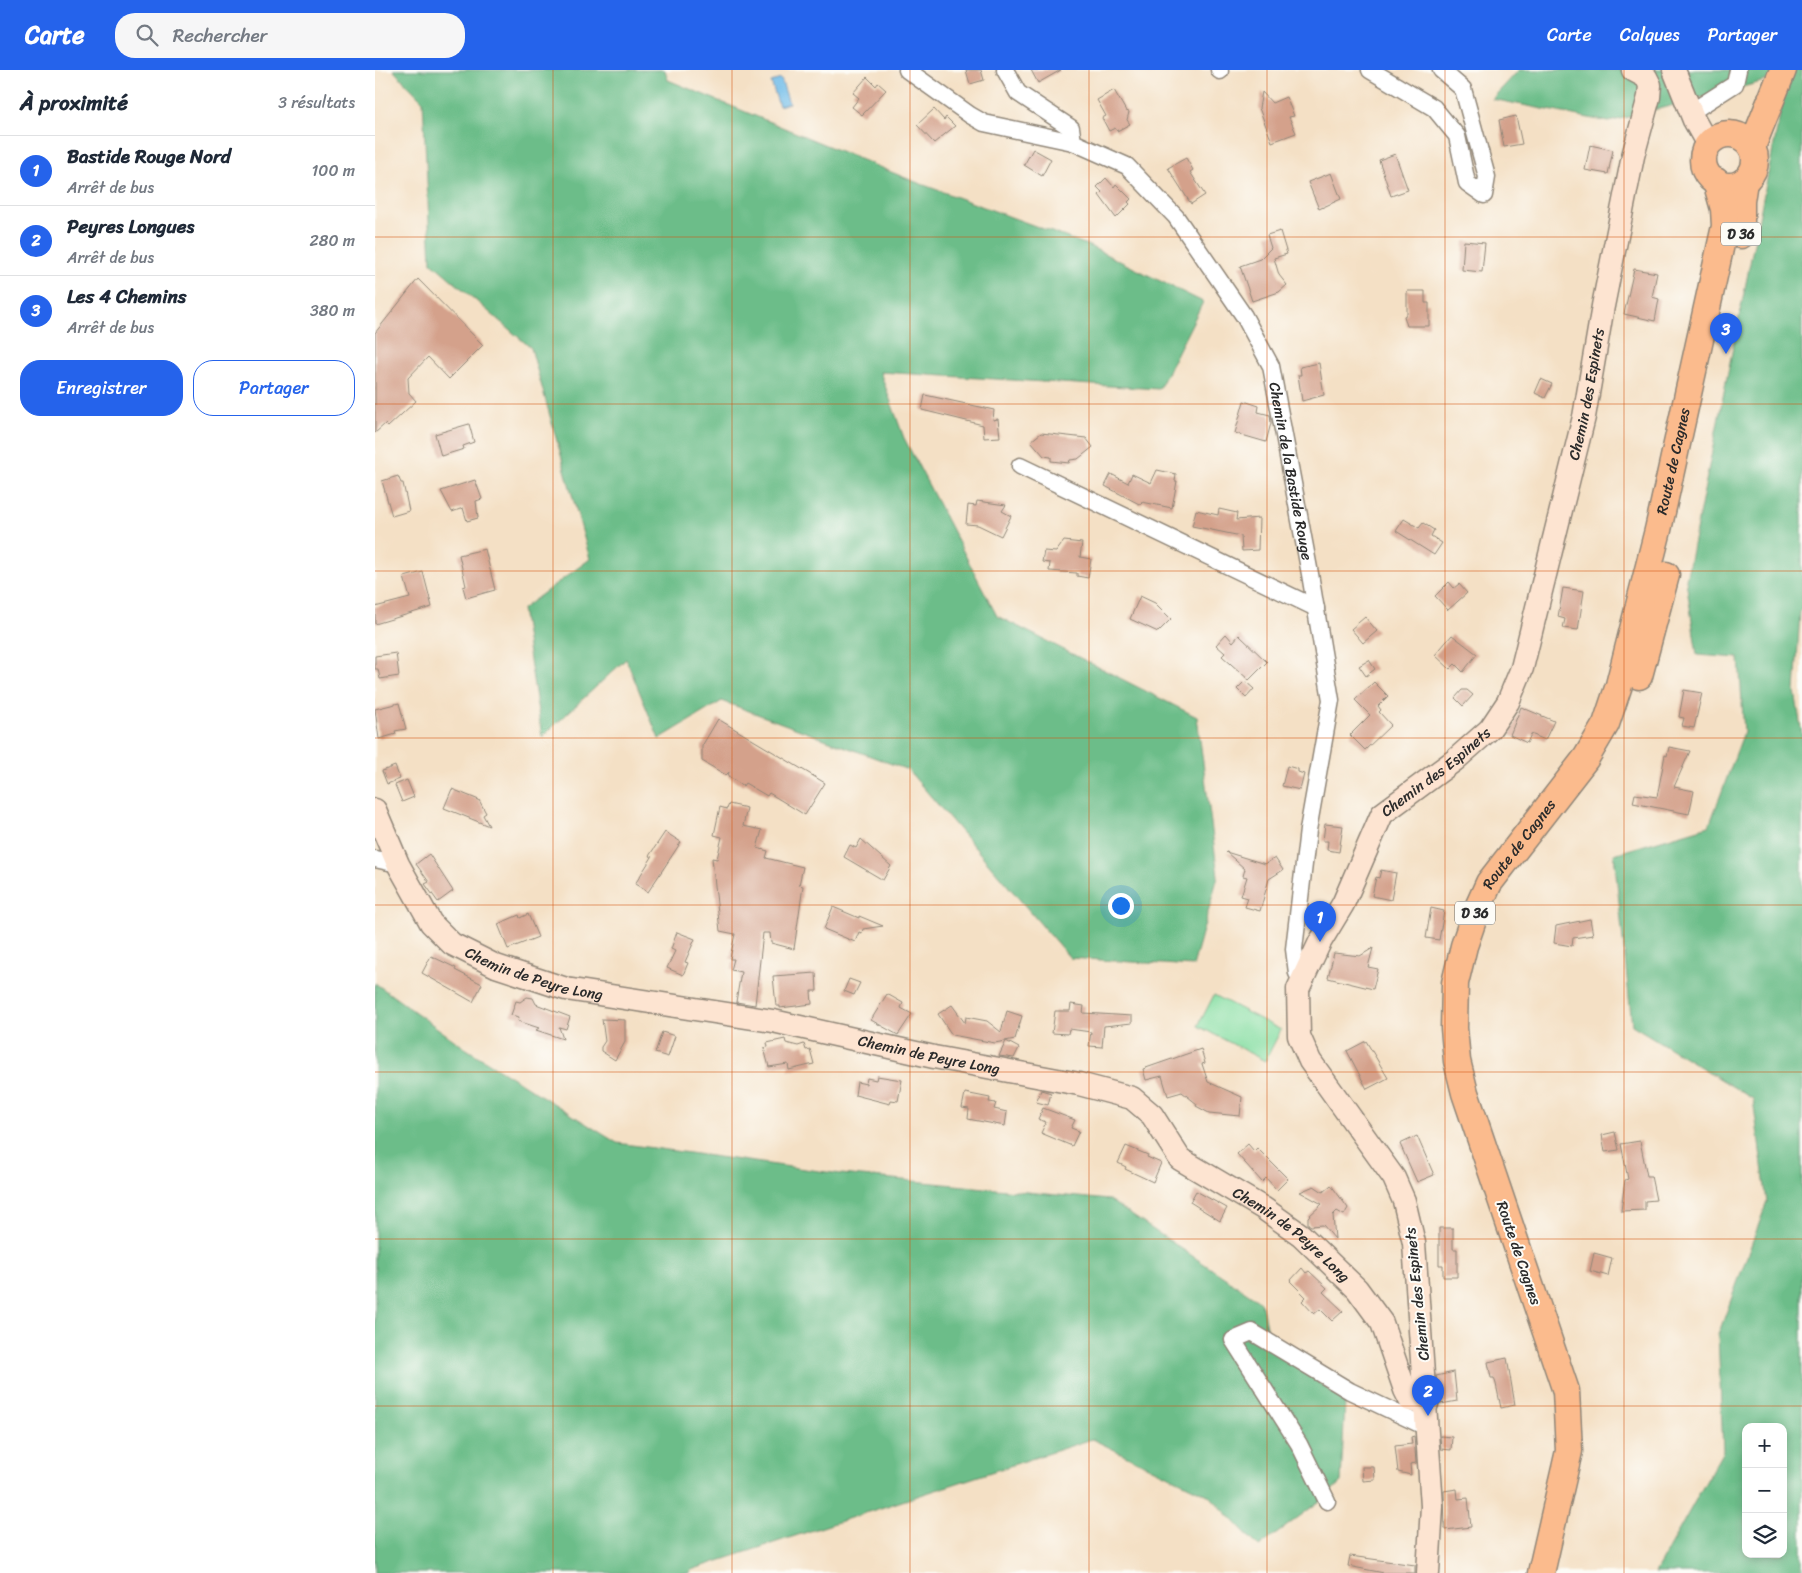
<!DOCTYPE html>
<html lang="fr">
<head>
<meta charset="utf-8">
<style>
	:root { --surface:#fff; --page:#f6f6f7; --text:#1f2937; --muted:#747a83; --line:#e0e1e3; --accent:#2563eb }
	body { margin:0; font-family:Sriracha,sans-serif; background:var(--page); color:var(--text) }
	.controls { position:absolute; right:15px; bottom:15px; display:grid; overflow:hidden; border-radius:10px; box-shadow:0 2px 8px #0003 }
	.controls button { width:45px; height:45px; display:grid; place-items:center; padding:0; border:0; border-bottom:1px solid var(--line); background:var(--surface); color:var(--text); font:25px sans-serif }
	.you { position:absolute; left:745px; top:835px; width:18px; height:18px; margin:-12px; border:4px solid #fff; border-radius:50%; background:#1a73e8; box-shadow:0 0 0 8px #1a73e833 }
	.badge { display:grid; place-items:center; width:32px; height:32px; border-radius:50%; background:var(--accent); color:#fff; font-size:16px; font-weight:700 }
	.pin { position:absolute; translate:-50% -41px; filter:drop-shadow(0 1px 2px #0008) }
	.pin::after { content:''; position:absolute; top:26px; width:18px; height:15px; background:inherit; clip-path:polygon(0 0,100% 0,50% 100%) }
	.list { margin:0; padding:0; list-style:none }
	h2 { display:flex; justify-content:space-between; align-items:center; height:65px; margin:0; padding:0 20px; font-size:21px }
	h2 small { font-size:16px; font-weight:400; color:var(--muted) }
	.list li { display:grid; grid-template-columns:32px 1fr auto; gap:15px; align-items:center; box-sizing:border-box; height:70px; padding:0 20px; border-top:1px solid var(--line) }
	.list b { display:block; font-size:19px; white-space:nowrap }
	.list p { margin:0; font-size:16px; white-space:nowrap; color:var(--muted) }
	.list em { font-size:16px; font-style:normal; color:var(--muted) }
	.actions { display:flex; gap:10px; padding:15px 20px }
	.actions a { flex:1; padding:11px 0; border:1px solid var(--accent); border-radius:20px; text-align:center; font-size:18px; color:var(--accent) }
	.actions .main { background:var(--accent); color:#fff }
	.icon { flex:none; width:28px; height:28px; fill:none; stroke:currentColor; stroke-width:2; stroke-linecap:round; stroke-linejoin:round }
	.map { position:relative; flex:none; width:1427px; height:1503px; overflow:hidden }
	header { display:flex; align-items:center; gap:30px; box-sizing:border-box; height:70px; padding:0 25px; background:var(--accent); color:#fff }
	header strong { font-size:24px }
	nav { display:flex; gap:28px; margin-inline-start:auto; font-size:18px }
	.search { width:350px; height:45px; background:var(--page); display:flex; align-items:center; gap:12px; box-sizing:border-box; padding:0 18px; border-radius:20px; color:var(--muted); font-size:19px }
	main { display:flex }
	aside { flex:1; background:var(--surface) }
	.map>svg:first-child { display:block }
	.green { fill:#86dea3; stroke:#588467 }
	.forest { fill:#6cbd89; stroke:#4c745a; fill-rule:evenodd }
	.water { fill:#6fbce9; stroke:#4d748a }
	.building { fill:#d4a18b }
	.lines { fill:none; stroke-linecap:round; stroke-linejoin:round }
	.street-casing { stroke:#908678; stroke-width:19 }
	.secondary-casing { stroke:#908678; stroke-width:25 }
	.primary-casing { stroke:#908678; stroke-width:29 }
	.street { stroke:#fff; stroke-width:16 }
	.secondary { stroke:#fde4d1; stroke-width:22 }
	.primary { stroke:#fbbb8d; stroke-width:26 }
	.grid { fill:none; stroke:#d5540f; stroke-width:1; stroke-opacity:0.55 }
	.labels { text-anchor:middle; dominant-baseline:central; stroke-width:4; stroke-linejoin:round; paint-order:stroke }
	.shield { fill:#fdfcf7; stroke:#6a6a68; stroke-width:1 }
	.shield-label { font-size:14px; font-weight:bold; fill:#2b2b2b }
	.street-label { font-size:15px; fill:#2b2b2b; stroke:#fdfcf7 }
</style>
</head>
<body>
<header>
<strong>Carte</strong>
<div class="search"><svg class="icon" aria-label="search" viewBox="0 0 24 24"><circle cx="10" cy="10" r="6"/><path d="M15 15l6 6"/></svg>Rechercher</div>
<nav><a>Carte</a><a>Calques</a><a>Partager</a></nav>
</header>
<main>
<aside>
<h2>À proximité<small>3 résultats</small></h2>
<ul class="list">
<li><span class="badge">1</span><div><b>Bastide Rouge Nord</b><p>Arrêt de bus</p></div><em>100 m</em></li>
<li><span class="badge">2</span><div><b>Peyres Longues</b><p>Arrêt de bus</p></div><em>280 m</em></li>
<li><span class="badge">3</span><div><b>Les 4 Chemins</b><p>Arrêt de bus</p></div><em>380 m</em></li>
</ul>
<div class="actions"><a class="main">Enregistrer</a><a>Partager</a></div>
</aside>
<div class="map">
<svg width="1427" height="1503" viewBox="0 0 1427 1503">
	<rect width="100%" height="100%" fill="#fdfcf7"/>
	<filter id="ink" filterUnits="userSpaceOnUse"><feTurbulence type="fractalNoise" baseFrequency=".02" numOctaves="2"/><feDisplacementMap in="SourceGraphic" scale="10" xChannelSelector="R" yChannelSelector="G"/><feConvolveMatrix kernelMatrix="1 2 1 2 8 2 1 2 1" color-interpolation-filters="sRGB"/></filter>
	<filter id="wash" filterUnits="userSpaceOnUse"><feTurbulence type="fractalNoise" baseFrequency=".0096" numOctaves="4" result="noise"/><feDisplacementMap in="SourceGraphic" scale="20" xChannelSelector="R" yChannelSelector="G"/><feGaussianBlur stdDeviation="1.12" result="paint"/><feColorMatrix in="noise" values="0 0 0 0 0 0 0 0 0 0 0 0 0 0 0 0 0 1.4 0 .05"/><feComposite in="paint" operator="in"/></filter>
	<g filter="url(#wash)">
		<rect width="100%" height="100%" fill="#f4e0c5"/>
		<path class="green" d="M839 925 906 960 890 991 823 956Z"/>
		<path class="forest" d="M18 0H290L293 10 538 111 712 175 828 232 784 319 505 302 529 368 622 546 822 647 843 806 818 896 695 888 533 700 347 631 284 669 251 589 167 667 147 539 215 489 156 278 56 192 48 31Z
			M1144 0H1427V539L1425 542 1420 621 1427 665V1503H1280L1348 1381 1343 1265 1392 1132 1378 1029 1257 955 1239 784 1334 756 1369 662 1364 588 1322 585 1311 510 1413 5 1234 52 1117 29ZM1371 1357H1408V1484H1371Z
			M0 913 90 978 242 1073 466 1104 734 1130 886 1232 895 1276 970 1332 966 1412 945 1431 884 1477 835 1426 717 1369 316 1500 314 1503H0Z"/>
		<path class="water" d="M406 9 414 33 404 36 396 12Z"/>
		<g id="blocks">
			<path class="building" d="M591 0H606L609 10 595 14Z
				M656 0H686L663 13Z
				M492 7 501 16 503 13 511 20 487 45 477 37 484 28 478 23Z
				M739 20 751 41 754 42 752 50 755 54 742 61 740 58 734 61 727 48 731 46 722 30Z
				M887 22 897 33 911 27 919 46 914 47 921 63 897 72 884 38Z
				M559 39 569 50 571 47 580 56 559 73 542 55Z
				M1141 46 1147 74 1129 77 1124 50Z
				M1215 75 1238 80 1233 104 1210 100Z
				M658 79 676 89 667 106 649 95Z
				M1020 84 1033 120 1016 126 1004 90Z
				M811 88 818 100 815 102 830 125 816 134 793 98Z
				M956 103 966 129 944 139 933 112Z
				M731 108 739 117 741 114 756 129 753 132 755 134 741 148 724 125 727 122 722 117Z
				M905 161 912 184 899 188 904 205 912 215 904 222 877 231 865 196 885 189 896 178 892 165Z
				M1089 171 1110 173 1107 202 1087 200Z
				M1259 199 1282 203 1277 227 1284 229 1280 251 1249 244Z
				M43 209 108 275 74 309 53 287 33 308 34 323 41 331 13 357 10 354 0 363V263Z
				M1032 221H1050V233H1054V256H1032L1029 246 1032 244Z
				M944 293 949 325 927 331 923 305H926L925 297Z
				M1166 309 1177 314 1170 328 1160 323Z
				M550 325 619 340 618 350 623 349 625 367 609 368 608 355 547 340Z
				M869 331 884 336 883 342 895 345 896 353 891 372 860 363Z
				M94 354 99 372 88 376 89 379 66 386 60 364Z
				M666 363 711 368 718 377 703 389 695 390 694 393 676 391V387L669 386 656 371Z
				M782 400 801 404 800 411H802L797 438 767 432 766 435 730 416 736 404 753 413 757 404 776 413Z
				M23 406 26 413H28L34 441 17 446 7 411Z
				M100 410 107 429 101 431 103 448 92 451 88 438 77 442 66 421Z
				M602 431 631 435 627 441 636 446 626 466 603 455 591 454 593 435 601 436Z
				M844 439 862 443 861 450 884 448 883 480 867 481 866 466 817 456 821 440 843 445Z
				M1029 449 1044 458 1048 453 1059 460 1056 466 1067 473 1059 485 1021 461Z
				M689 471 707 473 705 487 716 489 713 508 702 506V503L674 501 675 493 667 492 669 481 681 482Z
				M110 479 120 520 91 528 88 517 91 516 84 485Z
				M48 502 57 537 0 554V537L35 528 29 507Z
				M1074 512 1079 518 1084 514 1092 523 1073 540 1060 526Z
				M1188 518 1209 521 1203 560 1188 558 1190 549 1183 547Z
				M765 526 780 533 796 549 783 562 755 549Z
				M990 547 1002 561 988 573 976 559Z
				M851 564 858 572 864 565 892 592 874 610 847 586 850 583 841 575Z
				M1077 565 1102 584 1088 602 1080 594 1075 599 1060 585Z
				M21 583 24 606 5 609 3 599H0V586Z
				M994 590 1000 599 991 606 984 596Z
				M870 611 879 619 871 628 862 619Z
				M999 612 1013 626 1003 636 1006 640 1004 642 1016 655 990 680 975 665 995 645 980 630Z
				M1087 620H1092L1098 625 1088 636 1080 628Z
				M1309 620 1327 623 1319 658 1307 656 1309 648 1304 647Z
				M24 633 31 659 20 661 21 664 4 669 0 639Z
				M1146 637 1179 651 1170 670 1156 664 1152 673 1135 665Z
				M343 649 450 713 430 745 394 723 392 726 370 713 368 716 353 706 354 702 351 705 327 691V676Z
				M1294 677 1315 681 1299 717 1319 721 1314 744 1258 733 1260 724 1282 727 1290 685 1292 686Z
				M20 696 25 709 12 714 7 701Z
				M912 696 923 699V702L929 704 925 720 907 716Z
				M32 710 39 727 27 732 20 715Z
				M77 719 104 730 111 743 108 745 114 756 69 738Z
				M354 734 372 738 368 756 387 760 382 778 393 781 391 788 428 797 424 815 428 816 419 879 396 873 395 863H388L380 935 361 932 366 902 356 900 359 889H355L360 864 345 861 337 788 342 789 347 767 339 765 345 737 352 739Z
				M950 754 968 756 964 782 952 780 953 771H948Z
				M290 762 306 772 273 822 260 814 277 787 274 786Z
				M486 769 516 796 508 810 469 787 475 775 481 778Z
				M851 782 890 794 900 788 908 800 894 809 885 841 870 837 873 828 866 826 872 807 868 806 870 799Z
				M54 784 78 821 63 832 50 814 54 812 41 794Z
				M1006 800 1021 803 1016 830 997 826 1001 807 1004 808Z
				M458 837 484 848V846L508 856 488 859 487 863 484 862 480 872 449 859Z
				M1056 838 1069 841 1064 870 1051 868Z
				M153 844 163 867 133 879 123 854 144 845 145 848Z
				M1215 849 1218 865 1198 868 1197 876 1179 873 1181 856Z
				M302 862 320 869 310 892 313 893 308 905 292 898 300 881 296 879Z
				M998 878 993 897 1003 899 998 919 953 908 959 883 985 886Z
				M56 886 81 898 80 900 107 914 98 932 47 903Z
				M441 903 442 921H436L437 934 405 938V936H401L398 906Z
				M474 909 485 913 479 925 469 921Z
				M512 924 528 933 526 938 537 944 523 965 496 950Z
				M152 927 158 928 161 934 195 947 191 959 184 957 188 969 161 960 164 958 143 951 144 947 136 945 141 931 145 932Z
				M696 934 709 936 708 943 757 946V953L729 956 727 977 714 976 716 962 694 959 693 964 677 963 680 941H695Z
				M577 935 590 953 591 947 612 951 626 962 632 941 647 946 640 969 620 973 577 965 563 944Z
				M227 949 250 950V972L240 990 226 981V977L230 971Z
				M287 962 300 966 293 987 280 983Z
				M410 969 411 973 423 976 429 974 431 980 435 979 439 994 414 1000 413 994 394 997 389 978 393 977 392 973Z
				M631 971 644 978 639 988 624 986Z
				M991 971 1013 1008 992 1019 972 981Z
				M826 979 830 993 827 994 833 1012 867 1027 865 1046 834 1043 821 1036 822 1034 807 1022 793 1026 787 1006 771 1010 768 999Z
				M502 1006 527 1010 523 1031 516 1030 515 1034 480 1025 482 1012 491 1014 492 1008 501 1010Z
				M666 1020 676 1023 673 1035 661 1032Z
				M590 1023 615 1028 614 1032 621 1033 619 1039 632 1042 630 1056 593 1049 594 1039 587 1038Z
				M668 1038 700 1050 696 1058 704 1061 697 1076 666 1063 671 1052 663 1049Z
				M1240 1062 1244 1080 1230 1082 1227 1065Z
				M1042 1066 1059 1105 1042 1112 1025 1074Z
				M1265 1071 1272 1106H1276L1281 1130 1270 1131V1140L1246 1141 1250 1110 1253 1109 1246 1074Z
				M873 1074 879 1081 882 1078 913 1109 902 1120 891 1108 887 1112 862 1084Z
				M751 1076 773 1085 772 1087 786 1093 778 1112 750 1099 751 1097 743 1093Z
				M956 1115 973 1138 969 1145 962 1141 958 1145 960 1169 948 1155 936 1156 933 1154V1147L947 1134 925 1122 939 1116 948 1122Z
				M821 1121 852 1138 845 1151 815 1132Z
				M1064 1158H1078V1179H1082V1207H1068V1195H1064Z
				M1219 1183 1237 1188 1233 1206 1215 1201Z
				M927 1198 931 1203 934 1201 952 1218 948 1222 968 1241 957 1251 945 1239 939 1244 927 1231 931 1227 915 1211Z
				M1132 1288 1140 1335 1126 1338 1121 1314 1119 1308H1116L1113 1292Z
				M1079 1302 1082 1331 1066 1334 1061 1306Z
				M1039 1366 1041 1393 1035 1394 1036 1405 1023 1402 1020 1376 1037 1374 1036 1367Z
				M1065 1366 1077 1367 1076 1380 1066 1379Z
				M987 1397H999L1000 1410 988 1411Z
				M1082 1419 1083 1429 1093 1428 1096 1457 1070 1460 1069 1421Z
				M975 1486 1040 1495V1503H1009L973 1496Z"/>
		</g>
	</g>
	<g filter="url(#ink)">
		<use href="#blocks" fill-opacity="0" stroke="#908678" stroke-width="1"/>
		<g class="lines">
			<g class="street-casing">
				<g id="street">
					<path d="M532 0 595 45 609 53 698 72"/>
					<path id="s1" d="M630 0 643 23 696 58 698 72 752 96 801 147 869 246 896 296 935 504 956 630 933 760 919 879 922 903 926 911"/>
					<path d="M844 0 845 1"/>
					<path d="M995 0 1059 38 1082 66 1092 113 1109 125 1112 107 1088 19 1066 0"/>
					<path d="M1316 42 1360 14 1363 0"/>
					<path d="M645 396 941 538"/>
					<path d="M0 789 23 794"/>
					<path d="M952 1431 924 1374 858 1270 877 1262 975 1321 1053 1358"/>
				</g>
			</g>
			<g class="secondary-casing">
				<g id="secondary">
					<path d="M1299 0 1319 50 1333 75"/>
					<path id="s2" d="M0 740 23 794 56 853 77 874 121 896 191 919 398 951 559 987 704 1014 757 1028 777 1045 805 1089 888 1138 926 1165 982 1219 1007 1253 1030 1320 1035 1330 1052 1334"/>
					<path id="s3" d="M1053 1503 1057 1436 1039 1173 1029 1131 1019 1108 935 991 924 966 923 919 945 872 968 834 1007 744 1080 690 1115 659 1133 632 1147 598 1209 347 1228 236 1258 86 1274 27 1275 15 1271 7 1258 0"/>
				</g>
			</g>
			<g class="primary-casing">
				<g id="primary">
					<circle cx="1354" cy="90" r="26"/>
					<path d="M1377 77 1408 0"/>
					<path d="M1366 165V131L1369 111"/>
					<path d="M1264 606 1291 505"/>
					<path id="s4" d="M1166 1503 1194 1381 1191 1321 1090 1023 1082 991 1079 958 1080 913 1089 876 1100 844 1114 813 1211 688 1231 654 1244 615 1283 460 1350 156 1349 139 1341 111"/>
				</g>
			</g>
			<use href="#street" class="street"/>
			<use href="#secondary" class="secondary"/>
			<use href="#primary" class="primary"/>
		</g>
	</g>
	<path class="grid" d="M178 0V1503M357 0V1503M535 0V1503M714 0V1503M892 0V1503M1070 0V1503M1249 0V1503M0 167H1427M0 334H1427M0 501H1427M0 668H1427M0 835H1427M0 1002H1427M0 1169H1427M0 1336H1427"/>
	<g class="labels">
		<g class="shield">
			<rect x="1346" y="152.5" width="40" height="23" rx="4"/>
			<rect x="1080" y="831.5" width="40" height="23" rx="4"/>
		</g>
		<g class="shield-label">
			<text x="1366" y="164">D 36</text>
			<text x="1100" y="843">D 36</text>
		</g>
		<g class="street-label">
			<text stroke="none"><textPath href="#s3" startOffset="1300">Chemin des Espinets</textPath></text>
			<text stroke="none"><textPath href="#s4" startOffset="1186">Route de Cagnes</textPath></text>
			<text stroke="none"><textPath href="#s1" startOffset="518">Chemin de la Bastide Rouge</textPath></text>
			<text stroke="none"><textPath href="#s3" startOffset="880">Chemin des Espinets</textPath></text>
			<text stroke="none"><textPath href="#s4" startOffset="766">Route de Cagnes</textPath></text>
			<text stroke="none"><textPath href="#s2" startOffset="244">Chemin de Peyre Long</textPath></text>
			<text stroke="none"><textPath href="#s2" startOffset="648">Chemin de Peyre Long</textPath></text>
			<text stroke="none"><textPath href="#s2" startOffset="1069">Chemin de Peyre Long</textPath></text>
			<text transform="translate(1144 1183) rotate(71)">Route de Cagnes</text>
			<text transform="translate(1042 1224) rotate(-96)">Chemin des Espinets</text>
		</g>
	</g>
</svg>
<div class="controls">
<button>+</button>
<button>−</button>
<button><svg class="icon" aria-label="layers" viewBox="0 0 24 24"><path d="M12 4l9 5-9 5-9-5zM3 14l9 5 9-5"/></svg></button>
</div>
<div class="you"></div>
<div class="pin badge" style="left:945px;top:872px">1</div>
<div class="pin badge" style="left:1053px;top:1346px">2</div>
<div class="pin badge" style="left:1351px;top:284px">3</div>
</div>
</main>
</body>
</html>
